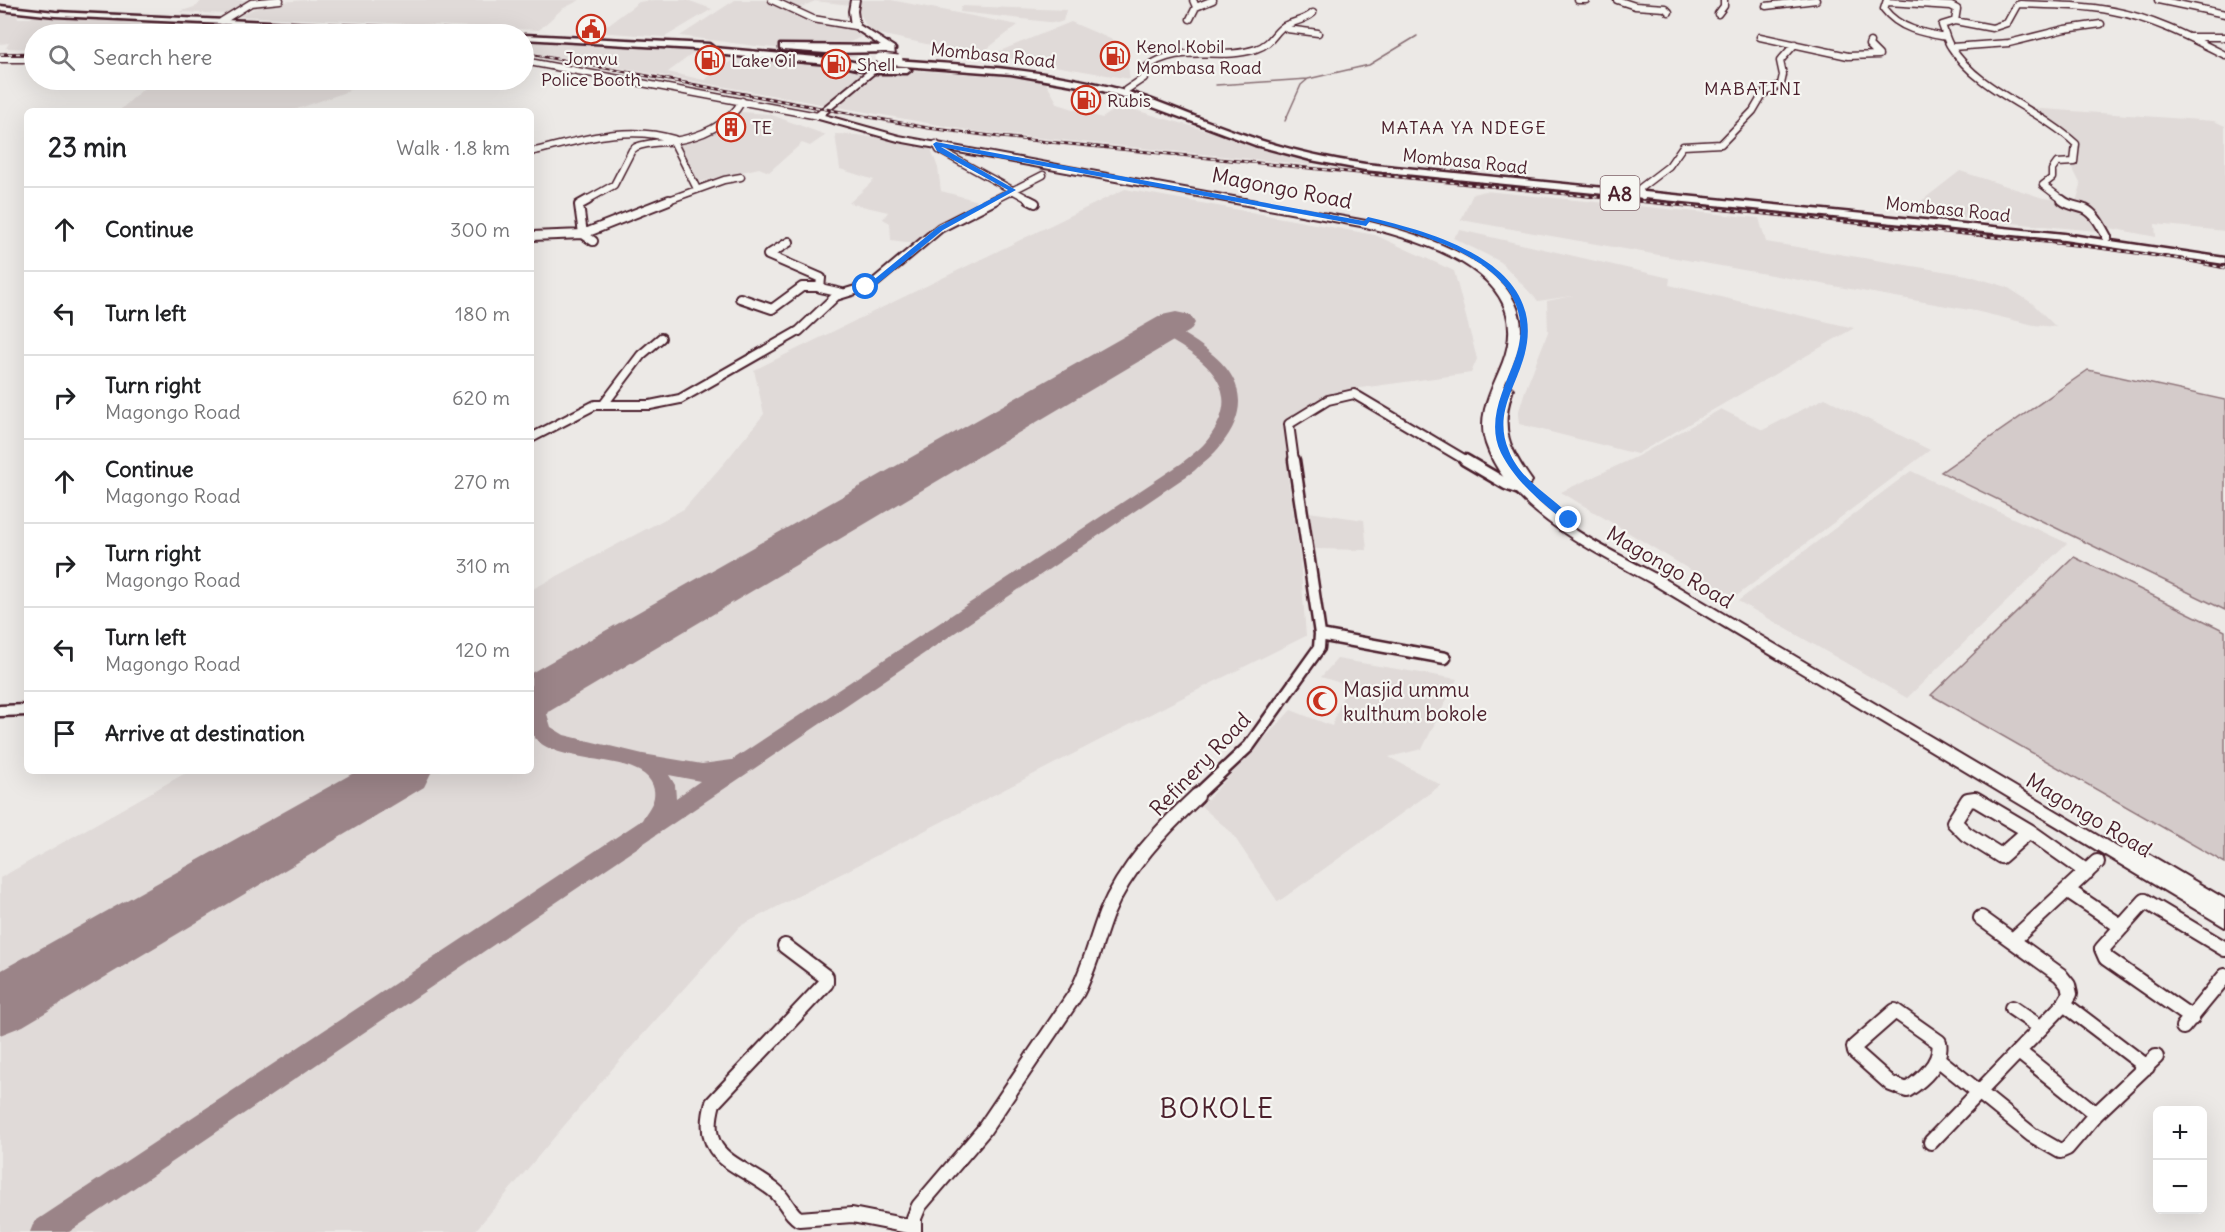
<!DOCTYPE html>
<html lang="en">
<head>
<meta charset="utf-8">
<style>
	:root { --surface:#fff; --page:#f6f6f6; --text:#202124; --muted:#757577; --line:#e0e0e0 }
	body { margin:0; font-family:Delius,sans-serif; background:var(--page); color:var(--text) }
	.controls { position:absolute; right:18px; bottom:18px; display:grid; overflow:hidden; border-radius:9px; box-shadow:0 6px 24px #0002 }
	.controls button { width:54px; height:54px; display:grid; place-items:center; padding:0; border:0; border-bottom:2px solid var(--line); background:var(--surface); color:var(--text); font:30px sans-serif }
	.stop { position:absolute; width:18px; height:18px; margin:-14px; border:4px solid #1a73e8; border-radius:50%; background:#fff }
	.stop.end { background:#1a73e8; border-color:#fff; box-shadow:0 2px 6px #0008 }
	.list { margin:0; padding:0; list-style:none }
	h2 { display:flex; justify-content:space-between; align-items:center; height:78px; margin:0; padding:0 24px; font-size:26px }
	h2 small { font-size:20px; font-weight:400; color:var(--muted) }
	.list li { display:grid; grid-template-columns:39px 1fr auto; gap:18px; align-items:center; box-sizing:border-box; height:84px; padding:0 24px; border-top:2px solid var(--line) }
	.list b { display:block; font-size:22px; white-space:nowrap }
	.list p { margin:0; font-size:20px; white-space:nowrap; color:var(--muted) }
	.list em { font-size:20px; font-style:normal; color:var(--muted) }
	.icon { flex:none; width:33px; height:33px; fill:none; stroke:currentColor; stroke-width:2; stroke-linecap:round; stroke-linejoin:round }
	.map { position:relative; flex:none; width:2225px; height:1232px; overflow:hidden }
	.search { position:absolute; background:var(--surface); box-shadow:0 6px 24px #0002; left:24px; top:24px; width:510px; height:66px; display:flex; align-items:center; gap:15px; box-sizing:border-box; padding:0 21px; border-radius:33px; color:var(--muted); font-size:22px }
	.panel { position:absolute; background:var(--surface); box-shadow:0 6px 24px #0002; left:24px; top:108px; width:510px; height:666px; border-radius:9px }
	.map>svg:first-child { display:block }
	.built { fill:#e0dad8 }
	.green { fill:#d4cbca; stroke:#8f757a; stroke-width:1.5 }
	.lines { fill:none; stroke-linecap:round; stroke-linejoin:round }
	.stream { stroke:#886e73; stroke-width:1.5 }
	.taxiway { fill:#9b8488; fill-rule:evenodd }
	.runway { fill:#9b8488; fill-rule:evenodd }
	.minor-far3-casing { stroke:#4a1f2b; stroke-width:9 }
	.minor-far2-casing { stroke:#4a1f2b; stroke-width:12 }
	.minor-far1-casing { stroke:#4a1f2b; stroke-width:15 }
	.minor-casing { stroke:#4a1f2b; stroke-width:18 }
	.major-casing { stroke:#4a1f2b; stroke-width:4 }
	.highway-casing { stroke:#4a1f2b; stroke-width:5 }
	.minor-far3 { stroke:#f6f6f2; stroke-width:6 }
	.minor-far2 { stroke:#f6f6f2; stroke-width:8 }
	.minor-far1 { stroke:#f6f6f2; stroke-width:10 }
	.minor { stroke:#f6f6f2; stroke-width:14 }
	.major { fill:#f6f6f2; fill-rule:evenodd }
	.highway { fill:#f6f6f2; fill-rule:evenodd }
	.rail-casing { stroke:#4a1f2b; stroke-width:3 }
	.rail { stroke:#f6f6f2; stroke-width:1.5; stroke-dasharray:4; stroke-linecap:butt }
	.highway-bridge-casing { stroke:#4a1f2b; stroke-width:12; stroke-linecap:butt }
	.highway-bridge { stroke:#f6f6f2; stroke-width:9 }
	.route { fill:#1a73e8 }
	.labels { text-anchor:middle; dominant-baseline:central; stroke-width:4.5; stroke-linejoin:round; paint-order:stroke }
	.far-poi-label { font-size:18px; fill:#4a1f2b; stroke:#f6f6f2; text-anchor:start }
	.far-street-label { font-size:18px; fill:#4a1f2b; stroke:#f6f6f2 }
	.far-neighbourhood-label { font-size:18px; letter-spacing:1.5px; fill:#4a1f2b; stroke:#f6f6f2 }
	.shield { fill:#f6f6f2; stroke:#7e6067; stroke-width:1.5 }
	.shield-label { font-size:20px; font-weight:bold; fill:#4a1f2b }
	.street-label { font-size:21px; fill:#4a1f2b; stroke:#f6f6f2 }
	.poi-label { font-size:21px; fill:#4a1f2b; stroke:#f6f6f2; text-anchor:start }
	.near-neighbourhood-label { font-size:27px; letter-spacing:1.5px; fill:#4a1f2b; stroke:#f6f6f2 }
</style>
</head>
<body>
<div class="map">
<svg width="2225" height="1232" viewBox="0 0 2225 1232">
	<rect width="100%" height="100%" fill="#ece9e6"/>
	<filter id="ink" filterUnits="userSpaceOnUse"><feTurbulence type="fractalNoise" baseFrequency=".0167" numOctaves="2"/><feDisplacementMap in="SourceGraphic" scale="12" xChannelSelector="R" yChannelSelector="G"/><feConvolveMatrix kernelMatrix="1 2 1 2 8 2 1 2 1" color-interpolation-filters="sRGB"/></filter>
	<g filter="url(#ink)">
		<path class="built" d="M202 0H251L229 14 179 12 197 6Z
			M307 0H580L562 9 539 30 239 16 266 3Z
			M653 0H687L712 9 665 37 598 32 639 2Z
			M735 0H852L851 5 815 1 799 8 818 18 854 26 863 36 829 52 763 47 680 36Z
			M861 0H891L1018 25 979 55 874 33 865 24 859 11Z
			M961 6 1066 10 1063 21 1057 23 960 12Z
			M0 13 15 14 18 18H30L33 15 150 23 420 34H128L147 23 96 34H34V49L6 48 9 43 0 44Z
			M1071 22 1115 41 1127 60 1130 79 990 55Z
			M524 39 655 45 695 52 668 72 704 80 734 59 1018 77 1046 83 1058 104 1102 118 1121 106 1313 161 1311 165 978 132 524 51Z
			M153 80H368L343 93 291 111H119Z
			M2029 108 2214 121 2225 126V231L2155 224 2156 237 2105 227 2099 215 2076 202 2081 185 2071 165 2079 164V145Z
			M741 112 769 114 826 135 810 146 802 143 769 172 759 168 691 184 670 146 699 140 731 124Z
			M835 134 857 135 930 146 938 168 941 191 982 202 935 226 914 243 891 240 890 223 883 219 888 212 849 203 874 180 840 169Z
			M1960 171 2043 198 2055 199 2063 207H2078L2095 222 2097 231 1906 213Z
			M1125 189 1375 235 1454 271 1477 359 1471 373 1346 390 1323 402 1286 429 1288 476 1300 558 1306 636 1166 706 740 926 619 1061 474 1232H0V878L189 771H531V590L684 509 726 461 764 414 754 370Z
			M1485 191 1759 218 1766 242 1967 275 2007 287 2032 303 2056 327 2034 325 1975 311 1461 220 1473 194Z
			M1460 230 1670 278 1669 285 1854 328 1637 454 1519 424 1518 414 1525 391 1548 332 1547 301 1572 296 1538 301 1501 262 1453 238Z
			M1825 398 1930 450 1735 597 1561 492 1638 456 1721 409 1763 430Z
			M1911 471 2067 543 1907 698 1738 601Z
			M1309 512 1364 520 1367 550 1315 549Z
			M1337 659 1457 679 1422 749 1389 757 1441 785 1278 902 1231 832 1201 806 1291 710 1332 726 1347 685 1321 677Z"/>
		<path class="green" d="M2088 370 2225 400V610L1941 472Z
			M2074 557 2225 631V863L1931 695Z"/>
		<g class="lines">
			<path class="stream" d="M1216 85 1308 79
				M1285 121 1301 85 1308 79 1369 65 1417 36"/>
			<path class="taxiway" d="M1163 325C1178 329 1195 341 1207 350 1243 377 1250 409 1221 445 1214 455 1203 462 1194 471L69 1232H30L34 1222 642 820C647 810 656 802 654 790 648 750 552 768 533 735 530 730 531 722 531 717 531 703 534 693 541 682L548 679 555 682 558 687 547 714 551 727 564 735 643 754 702 764 732 760 1182 463C1191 455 1202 448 1209 438 1248 385 1200 357 1158 333L1155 330 1158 327ZM669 775 700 781 676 798 675 785Z"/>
			<path class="runway" d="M1176 312 1190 315 1195 323 1190 331 550 711 531 717V673L1162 315Z
				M357 771H432L424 787 23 1026 0 1035V971Z"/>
			<g class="minor-far3-casing">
				<path id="minor-far3" d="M772 0 813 19 855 26
					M1578 0H1586
					M1617 0 1635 6 1665 8 1669 12
					M1887 0 1884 9C1899 29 1923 33 1946 37
					M2158 0 2225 14
					M1888 2 1951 6 1957 9 1955 21 1992 28 2007 23 2017 5 2020 4C2051 5 2082 5 2113 11 2152 18 2189 37 2225 55
					M1766 6 1816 0
					M1196 7 1213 0
					M1718 14 1724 6V0
					M1190 19 1196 7 1193 0
					M222 21 251 3 280 0
					M1955 21 1942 25C1945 32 1946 40 1951 47 1979 92 2038 108 2076 144L2074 162 2057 163 2052 170V178L2043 185 2064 201
					M1287 29 1318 33
					M1760 37 1848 56 1879 55 1869 45 1870 42
					M2189 37H2225
					M1952 47 2009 43 2065 29 2101 24
					M0 59H34
					M524 61 818 116
					M1126 90 1144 78V69C1180 41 1217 62 1256 49 1272 44 1274 32 1284 26 1294 21 1304 21 1313 13
					M673 141 697 189
					M936 144 939 150 1032 201
					M531 152C578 141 626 124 674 139
					M1643 196 1639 189 1669 166 1683 146 1721 144 1753 111 1763 94 1781 84 1783 75 1780 61 1795 44
					M585 201 614 185 632 150 636 147C649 142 661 143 674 141 700 137 729 125 742 101
					M666 201 724 180 741 177
					M992 201 1043 175"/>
			</g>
			<g class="minor-far2-casing">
				<path id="minor-far2" d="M588 200 579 205 583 234 593 241
					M1029 200 1035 203
					M2062 200C2069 206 2077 206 2085 209 2096 214 2102 228 2107 237
					M531 236 583 234 669 200
					M789 242 768 255 821 278 820 288 842 293
					M740 298 772 309 802 287H819
					M604 404 641 355 661 338
					M531 438 595 405H650L680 399 799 331 836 296 872 285 940 228 995 200
					M1294 461 1289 424 1328 400 1354 394 1467 461"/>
			</g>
			<g class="minor-far1-casing">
				<path id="minor-far1" d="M1465 460 1506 484 1522 490
					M1320 635 1445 658
					M0 711 27 710
					M1195 797 1249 746 1319 648 1320 634 1294 460"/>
			</g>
			<g class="minor-casing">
				<path id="minor" d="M1975 799 2029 831 2001 856 1966 834 1954 822 1968 800Z
					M2029 831 2087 872
					M2067 890 2122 927
					M2013 940 2097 862
					M785 946 826 977V983L713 1103C697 1160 739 1162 775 1191 785 1199 788 1212 799 1219L852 1215 913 1227
					M2064 1004 2147 1067
					M2012 1008 2040 1027
					M1895 1011 1939 1042C1943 1062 1922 1080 1907 1090L1891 1084 1855 1052 1854 1047Z
					M2192 1018 2106 958 2102 949 2145 901 2225 949
					M2183 1027 2225 976
					M2019 1052 2096 1114
					M1939 1060 2032 1135 2060 1151 2067 1148 2096 1114 2156 1057
					M1931 1142 2064 1004 2070 994 2068 985 2060 975 1981 918
					M914 1232V1218L919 1206 983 1131 1077 992C1090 967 1096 940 1106 914 1125 868 1162 829 1197 796"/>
			</g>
			<g class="major-casing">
				<path id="major" d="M851 0H859L857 11 859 25 894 47 895 56 824 115 899 136 1366 221C1418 234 1520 262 1521 329 1521 349 1511 369 1504 386L1511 387 1513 389C1499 429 1509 449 1532 481L1530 484H1522C1557 527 1615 552 1663 578L2122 850 2123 846 2129 844 2135 846 2225 899V927L1653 584C1595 552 1509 512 1486 444 1476 415 1493 388 1503 362 1536 275 1429 243 1366 227L898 141 815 118V114L887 55V50L851 26 849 11Z"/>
			</g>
			<g class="highway-casing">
				<path id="highway" d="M0 6 55 12 482 32 486 34H440L55 16 0 10Z
					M524 35 709 44 714 48 839 59 876 67H907L911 70 907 73H876L839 65 714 54 696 49 524 39Z
					M780 45 891 46 895 49 891 52 826 53 783 50 780 49Z
					M894 60C972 65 1049 70 1125 91 1166 103 1205 122 1245 135 1284 149 1324 158 1365 164L2064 234 2225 258V264L2064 240 1365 170 1311 160 1255 145 1134 100 1096 89 1011 74 891 65 890 63Z"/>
			</g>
			<use href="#minor-far3" class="minor-far3"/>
			<use href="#minor-far2" class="minor-far2"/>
			<use href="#minor-far1" class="minor-far1"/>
			<use href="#minor" class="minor"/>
			<use href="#major" class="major"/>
			<use href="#highway" class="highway"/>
			<g class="rail-casing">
				<path id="rail" d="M524 53 928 128 1000 137 2084 246 2180 259 2225 268
					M0 54 34 53"/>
			</g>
			<use href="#rail" class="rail"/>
			<g class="highway-bridge-casing">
				<path id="highway-bridge" d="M880 58 898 60"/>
			</g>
			<use href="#highway-bridge" class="highway-bridge"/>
		</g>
	</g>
	<path class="route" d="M936 142 1364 221 1368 217C1436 233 1553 265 1523 360 1513 392 1494 416 1509 451 1521 482 1554 497 1574 520L1566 522C1542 503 1515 481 1501 453 1486 422 1503 391 1514 362 1549 271 1436 237 1370 221L1366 226 941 147 1016 190 943 230 876 285 863 289V286L871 282 938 227 1008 190 937 151 933 144Z"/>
	<defs>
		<g id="civic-ring" transform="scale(1.5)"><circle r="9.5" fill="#f6f6f2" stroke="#c8321e" stroke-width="1.5"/><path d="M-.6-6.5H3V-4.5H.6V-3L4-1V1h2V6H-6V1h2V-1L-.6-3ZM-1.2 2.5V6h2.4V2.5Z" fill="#c8321e"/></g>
		<g id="fuel-ring" transform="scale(1.5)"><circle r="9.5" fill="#f6f6f2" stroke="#c8321e" stroke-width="1.5"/><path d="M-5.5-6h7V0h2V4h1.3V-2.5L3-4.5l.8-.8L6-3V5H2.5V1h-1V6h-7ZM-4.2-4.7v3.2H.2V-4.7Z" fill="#c8321e"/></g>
		<g id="building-ring" transform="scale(1.5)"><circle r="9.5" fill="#f6f6f2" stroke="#c8321e" stroke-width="1.5"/><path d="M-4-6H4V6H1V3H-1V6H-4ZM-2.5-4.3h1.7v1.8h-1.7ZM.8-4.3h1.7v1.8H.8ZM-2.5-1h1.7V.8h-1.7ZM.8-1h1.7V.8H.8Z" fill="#c8321e"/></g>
		<g id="mosque-ring" transform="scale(1.5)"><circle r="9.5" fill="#f6f6f2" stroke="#c8321e" stroke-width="1.5"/><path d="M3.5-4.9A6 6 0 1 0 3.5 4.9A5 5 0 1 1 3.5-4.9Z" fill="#c8321e"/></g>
	</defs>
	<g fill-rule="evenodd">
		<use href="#civic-ring" x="591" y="29"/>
		<use href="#fuel-ring" x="1115" y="56"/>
		<use href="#fuel-ring" x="710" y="60"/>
		<use href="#fuel-ring" x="836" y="64"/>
		<use href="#fuel-ring" x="1086" y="100"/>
		<use href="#building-ring" x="731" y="127"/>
		<use href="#mosque-ring" x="1322" y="701"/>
	</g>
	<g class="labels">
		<g class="far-poi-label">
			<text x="1136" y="46">Kenol Kobil<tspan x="1136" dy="21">Mombasa Road</tspan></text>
			<text x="591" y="58" text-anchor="middle">Jomvu<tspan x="591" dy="21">Police Booth</tspan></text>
			<text x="731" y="60">Lake Oil</text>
			<text x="857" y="64">Shell</text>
			<text x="1107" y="100">Rubis</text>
			<text x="752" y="127">TE</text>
		</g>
		<g class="far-street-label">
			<text transform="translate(993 55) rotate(6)">Mombasa Road</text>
			<text transform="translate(1465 161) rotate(6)">Mombasa Road</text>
			<text transform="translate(1948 209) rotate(6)">Mombasa Road</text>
		</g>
		<g class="far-neighbourhood-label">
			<text x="1753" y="88">MABATINI</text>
			<text x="1464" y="127">MATAA YA NDEGE</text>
		</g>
		<rect class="shield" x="1600.5" y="176" width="39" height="34" rx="4.5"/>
		<g class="shield-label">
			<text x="1620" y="193">A8</text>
		</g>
		<g class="street-label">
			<text transform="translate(1282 188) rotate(11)">Magongo Road</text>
			<text transform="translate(1670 567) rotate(30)">Magongo Road</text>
			<text transform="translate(1200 764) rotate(-46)">Refinery Road</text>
			<text transform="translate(2089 815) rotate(31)">Magongo Road</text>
		</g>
		<g class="poi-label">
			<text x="1343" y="689">Masjid ummu<tspan x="1343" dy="24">kulthum bokole</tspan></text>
		</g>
		<g class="near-neighbourhood-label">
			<text x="1217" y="1108">BOKOLE</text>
		</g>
	</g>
</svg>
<div class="controls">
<button>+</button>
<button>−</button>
</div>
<div class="stop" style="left:866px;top:287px"></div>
<div class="stop end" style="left:1569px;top:520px"></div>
<div class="search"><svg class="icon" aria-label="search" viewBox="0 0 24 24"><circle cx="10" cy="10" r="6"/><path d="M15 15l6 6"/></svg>Search here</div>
<section class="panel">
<h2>23 min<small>Walk · 1.8 km</small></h2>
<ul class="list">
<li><svg class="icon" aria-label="ahead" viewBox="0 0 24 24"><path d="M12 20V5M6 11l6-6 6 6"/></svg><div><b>Continue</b></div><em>300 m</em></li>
<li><svg class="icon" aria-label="left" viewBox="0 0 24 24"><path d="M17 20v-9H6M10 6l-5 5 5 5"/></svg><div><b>Turn left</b></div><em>180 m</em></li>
<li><svg class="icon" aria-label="right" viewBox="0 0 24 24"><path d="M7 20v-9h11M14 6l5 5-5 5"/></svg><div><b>Turn right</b><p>Magongo Road</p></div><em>620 m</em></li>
<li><svg class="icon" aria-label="ahead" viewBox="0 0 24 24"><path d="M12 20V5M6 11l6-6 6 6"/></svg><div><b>Continue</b><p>Magongo Road</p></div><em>270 m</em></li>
<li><svg class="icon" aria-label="right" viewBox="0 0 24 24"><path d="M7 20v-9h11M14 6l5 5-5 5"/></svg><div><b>Turn right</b><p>Magongo Road</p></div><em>310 m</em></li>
<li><svg class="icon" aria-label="left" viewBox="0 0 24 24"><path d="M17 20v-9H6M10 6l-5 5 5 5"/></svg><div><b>Turn left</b><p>Magongo Road</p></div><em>120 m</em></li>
<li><svg class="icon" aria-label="arrive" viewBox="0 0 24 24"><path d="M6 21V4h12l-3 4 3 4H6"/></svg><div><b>Arrive at destination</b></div></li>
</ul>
</section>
</div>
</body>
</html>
